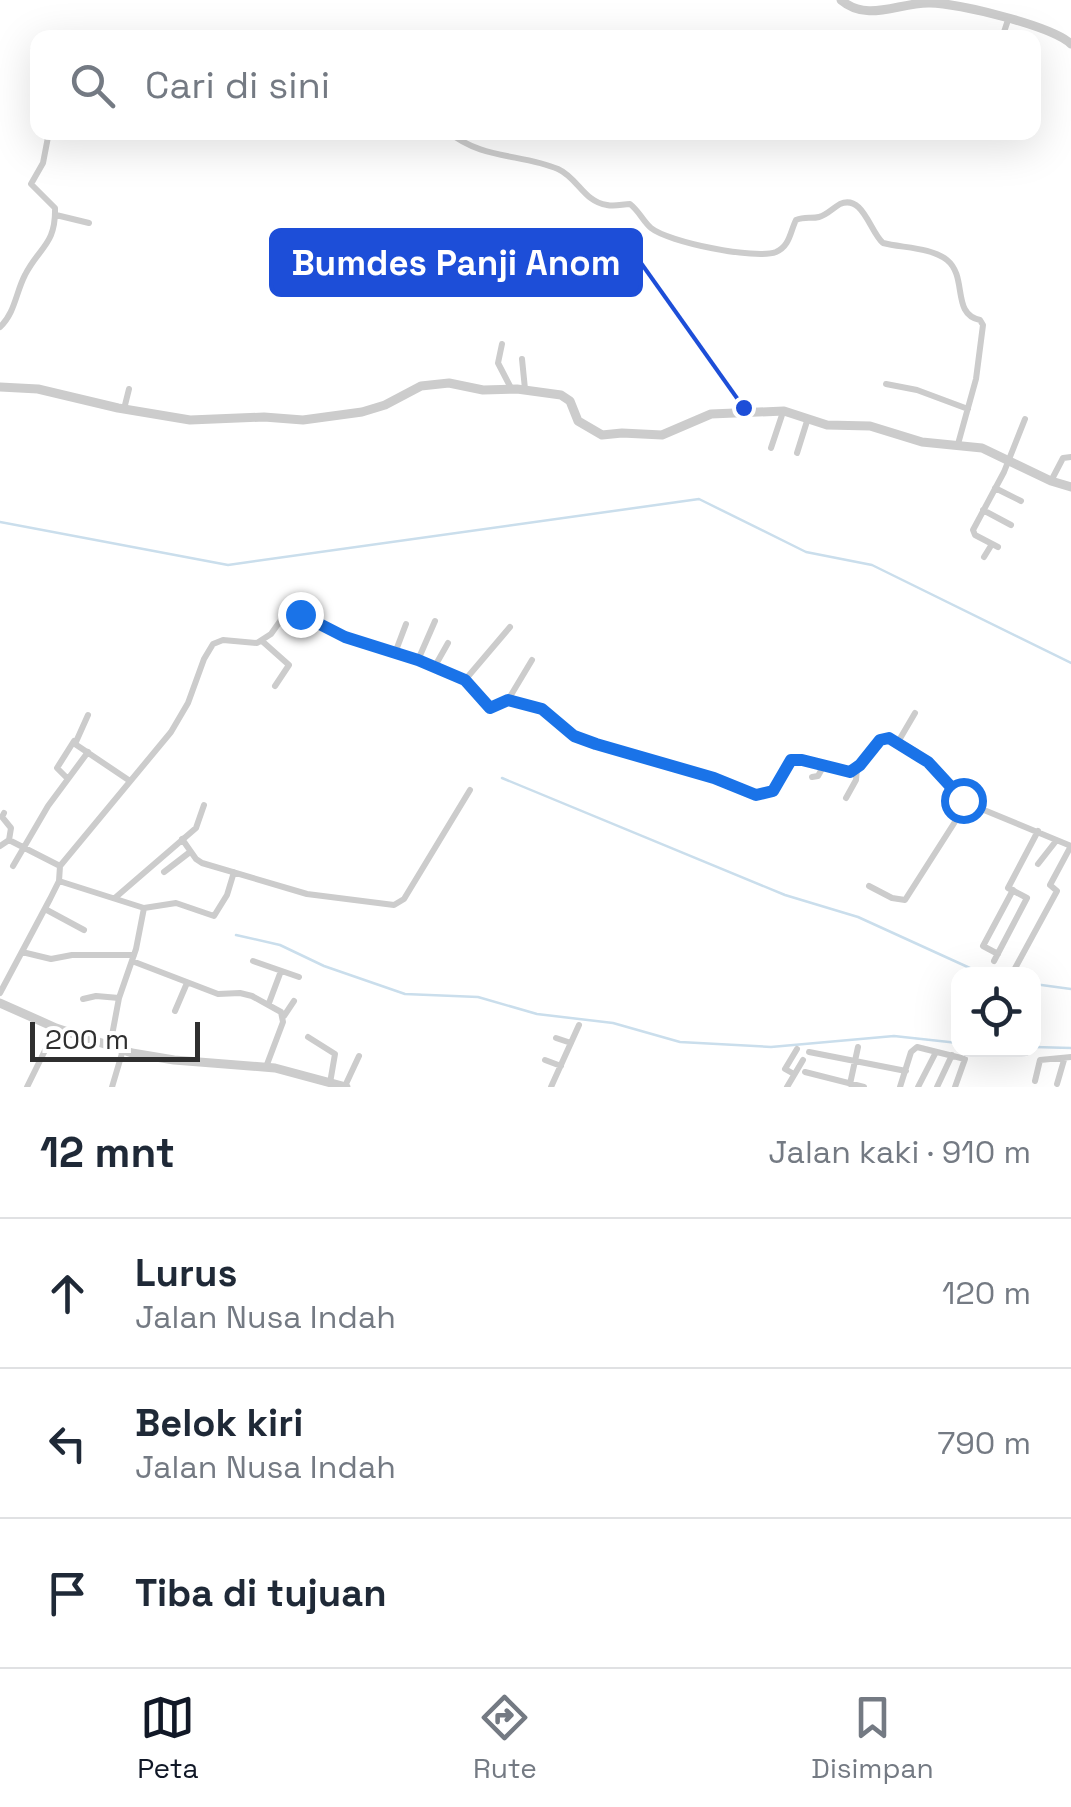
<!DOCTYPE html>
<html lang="id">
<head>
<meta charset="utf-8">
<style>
	:root { --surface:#fff; --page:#f2f2f3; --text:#1f2937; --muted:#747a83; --line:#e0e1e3; --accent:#111827 }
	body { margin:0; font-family:"Space Grotesk",sans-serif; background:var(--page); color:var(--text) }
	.controls { position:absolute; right:30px; bottom:30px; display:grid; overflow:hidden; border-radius:20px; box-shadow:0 10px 40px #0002 }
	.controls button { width:90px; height:90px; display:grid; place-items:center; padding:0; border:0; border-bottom:2px solid var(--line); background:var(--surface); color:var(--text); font:50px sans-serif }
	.scale { position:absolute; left:30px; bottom:25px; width:170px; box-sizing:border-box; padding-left:10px; border:5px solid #2f2f2f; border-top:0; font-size:28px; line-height:35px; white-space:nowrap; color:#2f2f2f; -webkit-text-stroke:8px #fff; paint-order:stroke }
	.stop { position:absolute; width:30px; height:30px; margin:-22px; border:8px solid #1a73e8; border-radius:50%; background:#fff }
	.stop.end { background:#1a73e8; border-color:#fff; box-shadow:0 2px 10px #0008 }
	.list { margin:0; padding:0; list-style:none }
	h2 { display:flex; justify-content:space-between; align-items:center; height:130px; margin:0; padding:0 40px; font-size:42px }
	h2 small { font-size:32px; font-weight:400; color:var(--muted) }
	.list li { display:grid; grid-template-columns:65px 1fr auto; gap:30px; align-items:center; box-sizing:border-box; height:150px; padding:0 40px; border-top:2px solid var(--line) }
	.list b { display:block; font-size:38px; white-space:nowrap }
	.list p { margin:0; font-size:32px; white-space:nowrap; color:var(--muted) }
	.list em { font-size:32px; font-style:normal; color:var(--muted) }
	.icon { flex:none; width:55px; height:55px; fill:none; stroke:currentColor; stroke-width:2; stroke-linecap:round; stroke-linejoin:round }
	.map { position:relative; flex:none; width:1071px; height:1087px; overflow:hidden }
	.search { position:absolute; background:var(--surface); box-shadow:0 10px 40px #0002; left:30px; right:30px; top:30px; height:110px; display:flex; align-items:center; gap:25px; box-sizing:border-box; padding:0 35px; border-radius:20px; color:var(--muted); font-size:38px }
	.sheet { height:580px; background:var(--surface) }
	nav { display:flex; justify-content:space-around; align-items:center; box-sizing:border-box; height:140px; border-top:2px solid var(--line); background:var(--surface); font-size:28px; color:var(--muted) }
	nav a { display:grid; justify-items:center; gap:5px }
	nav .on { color:var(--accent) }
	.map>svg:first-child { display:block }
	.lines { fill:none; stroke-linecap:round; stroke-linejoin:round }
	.stream { stroke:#cadeec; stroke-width:2.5 }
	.minor { stroke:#ccc; stroke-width:6 }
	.tertiary { stroke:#ccc; stroke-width:9 }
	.route { stroke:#1a73e8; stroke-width:12 }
	.leader { fill:none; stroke:#1d4ed8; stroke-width:4 }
	.callout-dot { fill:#1d4ed8; stroke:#fff; stroke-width:4 }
	.callout { fill:#1d4ed8; stroke:#1d4ed8; stroke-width:4 }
	.callout-label { font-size:35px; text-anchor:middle; font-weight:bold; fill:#fff }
</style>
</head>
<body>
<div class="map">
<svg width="1071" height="1087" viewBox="0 0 1071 1087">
	<rect width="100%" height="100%" fill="#fff"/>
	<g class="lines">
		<path class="stream" d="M0 522 228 565 699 499 806 552 872 565 1071 663
			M502 778 785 895 858 917 983 974
			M236 935 280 945 324 966 405 994 478 997 537 1014 613 1023 680 1042 771 1047 894 1036 958 1043
			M1034 984 1071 989
			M1034 1047 1071 1048"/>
		<path class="minor" d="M78 38H90
			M1002 38 1008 20
			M33 50 38 51
			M449 132C480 159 523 154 558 169 578 178 584 202 607 205 615 207 623 204 630 204 639 211 643 221 651 228 668 242 756 260 776 252 790 246 790 232 796 220 805 216 811 219 819 217 827 215 833 208 840 204 863 194 870 232 883 243 902 248 931 247 947 260 968 277 951 314 980 320L983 325 976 379 958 444
			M56 215 89 223
			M0 327C15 313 16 292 25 275 39 247 56 245 55 208L31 184 43 163 49 132
			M502 344 498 363 511 388
			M522 359 525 389
			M886 384 917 390 968 409
			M124 409 129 389
			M771 448 783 412
			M797 453 808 418
			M1051 481 1063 458 1071 457
			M995 488 1021 501
			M983 510 1011 525
			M998 547 975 535 973 530 1004 472 1025 419
			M984 557 992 544
			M262 641 289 665 275 686
			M395 653 406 624
			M418 660 435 621
			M435 666 448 643
			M465 680 510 627
			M508 700 532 660
			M88 715 75 744 130 781
			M898 742 915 713
			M812 777 818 776 823 767
			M68 779 57 768 74 741
			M846 798 856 780 857 768
			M4 813 2 817 11 828 9 840
			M182 839 196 859 202 863 307 894 394 905 404 899 470 790
			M0 846 9 840 60 866
			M1038 864 1056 841
			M13 866 48 806 88 752
			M164 872 190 852
			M59 881 144 908 176 903 214 916 227 895 234 872
			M869 886 892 898 905 900 967 803
			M116 897 196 828 204 805
			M45 909 84 930
			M22 952 51 959 72 955H134
			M998 954 983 946 1013 890
			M132 961 218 994 240 993 252 996 281 1012 283 1022 266 1067
			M253 961 299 977
			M994 961 1027 898 1008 888 1038 831
			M0 993 50 899 59 881 60 866 171 732 188 703 204 659 213 644 223 640 257 643 271 634 283 617 300 614 345 637 435 666 465 680 490 708 508 700 542 709 574 736 597 744 714 778 757 795 773 791 791 761 802 760 850 771 861 765 880 740C901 736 932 761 944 777 952 787 956 796 967 803L1071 846 1050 885 1057 891 1013 972
			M83 999 96 996 119 998
			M269 1003 281 971
			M175 1011 187 983
			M284 1016 294 1001
			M308 1037 335 1054 330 1083
			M556 1038 571 1043
			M110 1046 119 998 136 949 144 908
			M809 1052 906 1071
			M545 1060 561 1066
			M805 1072 864 1087
			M794 1074 785 1069 797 1049
			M1035 1081 1040 1060 1071 1057
			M850 1084 858 1047
			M1057 1084 1064 1060
			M345 1086 359 1056
			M27 1087 56 1028
			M112 1087 123 1050
			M551 1087 579 1025
			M787 1087 803 1060
			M900 1087 911 1052 917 1047 965 1059 955 1087
			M918 1087 936 1052
			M937 1087 952 1055"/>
		<path class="tertiary" d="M841 0C868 23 899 2 930 3 958 3 1052 26 1071 44
			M0 387 38 389 118 408 190 420 264 417 303 420 362 412 385 405 421 386 449 383 483 390 517 389 561 395 570 401 578 421 602 435 622 433 662 435 711 414 784 411 827 425 870 426 922 442 982 448 1051 481 1071 487
			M0 1003 56 1028 132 1053 174 1060 275 1068 346 1087"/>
	</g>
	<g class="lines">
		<path class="route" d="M300 614 345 637 418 660 465 680 490 708 508 700 542 709 574 736 596 744 714 778 756 795 773 791 791 760H802L850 772 860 765 880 740 889 738 928 762 963 800"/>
	</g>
	<path class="leader" d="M744 408L641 263"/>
	<circle class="callout-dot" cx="744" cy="408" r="10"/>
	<rect class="callout" x="271" y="230" width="370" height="65" rx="10"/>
	<g class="callout-label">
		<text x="456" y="275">Bumdes Panji Anom</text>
	</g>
</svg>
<div class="controls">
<button><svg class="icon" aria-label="locate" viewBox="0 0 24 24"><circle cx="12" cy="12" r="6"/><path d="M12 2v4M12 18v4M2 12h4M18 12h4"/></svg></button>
</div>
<div class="scale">200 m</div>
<div class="stop" style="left:963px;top:800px"></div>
<div class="stop end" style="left:300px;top:614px"></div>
<div class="search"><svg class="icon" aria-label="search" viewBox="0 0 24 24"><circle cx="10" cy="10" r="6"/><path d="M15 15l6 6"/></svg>Cari di sini</div>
</div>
<section class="sheet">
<h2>12 mnt<small>Jalan kaki · 910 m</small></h2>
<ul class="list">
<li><svg class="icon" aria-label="ahead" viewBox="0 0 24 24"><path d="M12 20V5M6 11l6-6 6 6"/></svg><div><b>Lurus</b><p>Jalan Nusa Indah</p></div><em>120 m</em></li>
<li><svg class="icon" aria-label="left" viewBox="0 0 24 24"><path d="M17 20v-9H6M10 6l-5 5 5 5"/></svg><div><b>Belok kiri</b><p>Jalan Nusa Indah</p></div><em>790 m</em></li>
<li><svg class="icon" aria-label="arrive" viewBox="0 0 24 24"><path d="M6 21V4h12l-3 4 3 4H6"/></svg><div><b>Tiba di tujuan</b></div></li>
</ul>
</section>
<nav>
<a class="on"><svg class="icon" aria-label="map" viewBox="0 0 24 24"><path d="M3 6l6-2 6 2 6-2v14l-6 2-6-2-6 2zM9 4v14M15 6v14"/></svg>Peta</a>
<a><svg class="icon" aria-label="directions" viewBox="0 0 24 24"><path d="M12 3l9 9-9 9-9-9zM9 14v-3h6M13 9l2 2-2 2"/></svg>Rute</a>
<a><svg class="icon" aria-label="saved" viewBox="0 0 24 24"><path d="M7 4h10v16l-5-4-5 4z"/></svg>Disimpan</a>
</nav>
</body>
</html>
